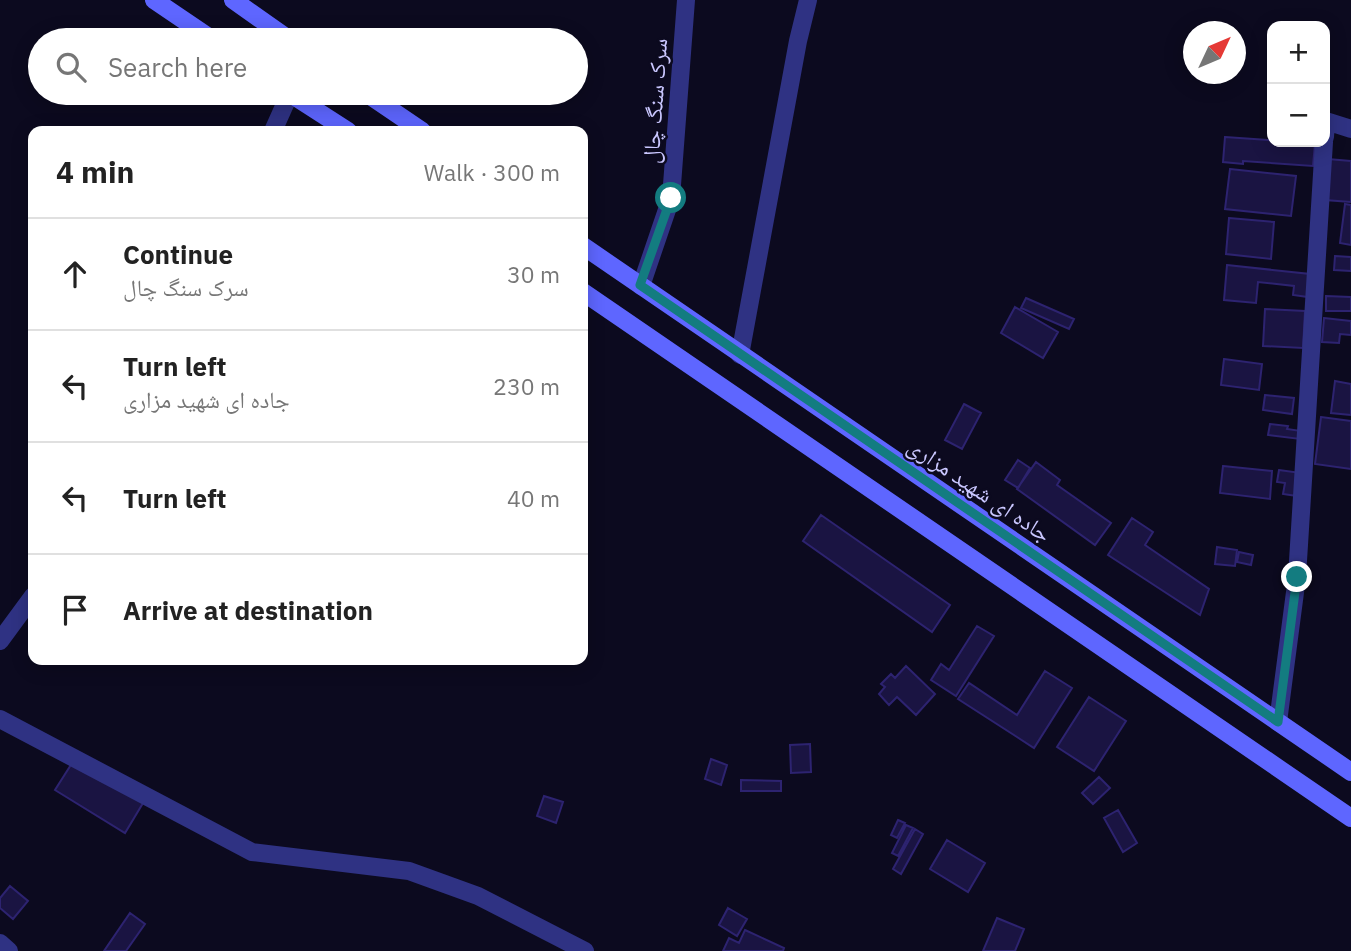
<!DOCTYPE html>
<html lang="en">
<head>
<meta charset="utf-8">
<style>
	:root { --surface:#fff; --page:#f2f2f2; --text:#222; --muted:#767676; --line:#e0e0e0 }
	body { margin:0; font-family:"IBM Plex Sans","Noto Naskh Arabic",sans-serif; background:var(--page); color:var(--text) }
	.controls { position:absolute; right:21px; top:21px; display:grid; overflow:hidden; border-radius:14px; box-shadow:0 4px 18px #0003 }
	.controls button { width:63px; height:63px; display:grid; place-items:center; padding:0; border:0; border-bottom:2px solid var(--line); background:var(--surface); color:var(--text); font:35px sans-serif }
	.compass { position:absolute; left:1183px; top:21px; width:63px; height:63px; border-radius:50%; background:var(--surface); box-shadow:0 4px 18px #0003; rotate:46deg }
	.stop { position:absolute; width:21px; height:21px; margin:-16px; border:5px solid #137c80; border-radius:50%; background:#fff }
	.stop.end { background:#137c80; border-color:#fff; box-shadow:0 2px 7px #0008 }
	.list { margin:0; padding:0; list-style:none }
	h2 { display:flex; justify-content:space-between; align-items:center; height:91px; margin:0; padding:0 28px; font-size:30px }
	h2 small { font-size:23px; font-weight:400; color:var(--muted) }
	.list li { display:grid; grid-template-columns:46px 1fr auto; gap:21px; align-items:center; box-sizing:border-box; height:112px; padding:0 28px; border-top:2px solid var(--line) }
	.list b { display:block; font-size:26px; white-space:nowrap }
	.list p { margin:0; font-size:23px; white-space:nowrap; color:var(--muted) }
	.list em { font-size:23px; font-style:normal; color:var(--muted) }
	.icon { flex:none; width:38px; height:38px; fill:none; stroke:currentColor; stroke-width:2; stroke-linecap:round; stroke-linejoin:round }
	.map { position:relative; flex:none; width:1351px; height:951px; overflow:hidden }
	.search { position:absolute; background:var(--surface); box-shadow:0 4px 18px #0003; left:28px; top:28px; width:560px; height:77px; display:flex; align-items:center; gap:18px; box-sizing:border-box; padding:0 24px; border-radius:38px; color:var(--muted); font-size:26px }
	.panel { position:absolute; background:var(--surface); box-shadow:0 4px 18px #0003; left:28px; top:126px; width:560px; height:539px; border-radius:14px }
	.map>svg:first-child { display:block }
	.building { fill:#1a1442; stroke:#2d2370; stroke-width:2 }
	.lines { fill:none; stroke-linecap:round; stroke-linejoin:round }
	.minor { stroke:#2f3283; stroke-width:18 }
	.tertiary { stroke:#2f3283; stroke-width:18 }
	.secondary { stroke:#5e66ff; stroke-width:18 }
	.route { stroke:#137c80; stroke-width:9 }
	.labels { text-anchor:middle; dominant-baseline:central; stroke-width:5; stroke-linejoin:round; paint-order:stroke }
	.street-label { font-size:23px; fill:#cac7ff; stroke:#0c0a1f }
</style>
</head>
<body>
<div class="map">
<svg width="1351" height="951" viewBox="0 0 1351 951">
	<rect width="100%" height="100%" fill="#0c0a1f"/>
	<path class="building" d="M1225 137 1315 143 1313 166 1243 161V164L1223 162Z
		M1328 159 1351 161V202L1325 200Z
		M1230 169 1296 176 1291 216 1225 209Z
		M1345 204 1351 205V245L1340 243Z
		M1229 218 1274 222 1271 259 1226 254Z
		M1335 256 1351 257V271L1334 270Z
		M1227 265 1310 274 1308 297 1293 295 1294 286 1258 282 1256 303 1224 300Z
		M1326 296 1351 297V311H1326Z
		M1026 298 1074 319 1069 329 1021 308Z
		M1015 307 1058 332 1043 358 1001 333Z
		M1265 309 1305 311 1303 348 1263 346Z
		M1324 318 1351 321V335L1340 334 1339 343 1322 342Z
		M1224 359 1262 364 1259 390 1221 385Z
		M1335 381 1351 384V415L1331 413Z
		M1265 395 1294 398 1292 414 1263 410Z
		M964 404 981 413 962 449 945 440Z
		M1321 417 1351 421V469L1315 464Z
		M1270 424 1288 426 1287 429 1301 431 1300 439 1268 435Z
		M1018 460 1030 468 1018 488 1005 480Z
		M1036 462 1060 480 1057 485 1111 523 1095 545 1017 489Z
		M1223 466 1272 471 1270 499 1220 493Z
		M1279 470 1301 473 1297 496 1283 494 1285 483 1277 482Z
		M821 515 950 605 932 632 803 541Z
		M1132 518 1153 532 1145 545 1209 589 1200 615 1108 555Z
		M1217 547 1237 550 1235 566 1215 564Z
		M1239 552 1253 555 1251 565 1237 562Z
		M977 626 994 636 956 696 931 680 941 664 949 670Z
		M906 666 935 694 916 715 897 697 889 705 879 694 885 687 881 684 891 674 895 678Z
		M1045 671 1072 688 1034 748 958 699 969 683 1017 715Z
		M1089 697 1126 721 1094 771 1057 747Z
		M810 744 811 772 791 773 790 745Z
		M711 759 727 765 721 785 705 779Z
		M74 760 143 803 125 833 55 790Z
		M1099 777 1110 788 1093 804 1082 793Z
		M741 780 781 781V791H741Z
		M544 796 563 802 556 823 537 816Z
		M1118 810 1137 843 1123 852 1104 818Z
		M898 820 905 823 897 838 891 835Z
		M906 825 913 828 898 856 892 853Z
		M915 829 923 834 901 874 893 869Z
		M947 840 985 863 968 892 930 869Z
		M10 886 28 901 13 919 0 908V898Z
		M728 908 747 919 737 936 719 925Z
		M130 913 145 924 126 951H104Z
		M997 918 1024 929 1015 951H983Z
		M745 930 784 948 783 951H723L729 938 739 943Z"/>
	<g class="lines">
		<path class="minor" d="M273 131 290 93
			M1325 137 1326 121 1351 129
			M641 286 671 198 686 0
			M740 355 798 41 808 0
			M0 641 33 596
			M0 719 252 852 409 871 478 896 585 951
			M1278 722 1297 577 1324 142"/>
		<path class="tertiary" d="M0 943 9 951"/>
		<path class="secondary" d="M154 0 213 40
			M233 0 290 40
			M289 93 348 131
			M366 93 422 131
			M583 246 1351 772
			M583 292 1351 818"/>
	</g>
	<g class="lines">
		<path class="route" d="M671 198 640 285 1278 722 1297 577"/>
	</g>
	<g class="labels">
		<g class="street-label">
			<text transform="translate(654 101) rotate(-86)">سرک سنگ چال</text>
			<text transform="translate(980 489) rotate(34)">جاده ای شهید مزاری</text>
		</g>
	</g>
</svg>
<div class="controls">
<button>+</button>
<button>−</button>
</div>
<svg class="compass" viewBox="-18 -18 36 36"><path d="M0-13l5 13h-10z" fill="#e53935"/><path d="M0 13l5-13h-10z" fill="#767676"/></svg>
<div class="stop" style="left:671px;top:198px"></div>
<div class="stop end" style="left:1297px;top:577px"></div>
<div class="search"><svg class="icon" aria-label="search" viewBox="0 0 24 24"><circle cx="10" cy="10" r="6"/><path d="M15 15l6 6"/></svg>Search here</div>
<section class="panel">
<h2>4 min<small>Walk · 300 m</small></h2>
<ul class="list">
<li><svg class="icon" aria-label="ahead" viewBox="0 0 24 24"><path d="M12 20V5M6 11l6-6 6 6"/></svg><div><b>Continue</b><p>سرک سنگ چال</p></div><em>30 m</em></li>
<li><svg class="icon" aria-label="left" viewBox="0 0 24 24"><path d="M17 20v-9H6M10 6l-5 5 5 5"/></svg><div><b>Turn left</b><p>جاده ای شهید مزاری</p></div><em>230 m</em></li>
<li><svg class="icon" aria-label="left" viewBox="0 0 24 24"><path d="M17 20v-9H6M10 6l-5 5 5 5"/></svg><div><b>Turn left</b></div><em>40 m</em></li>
<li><svg class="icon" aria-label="arrive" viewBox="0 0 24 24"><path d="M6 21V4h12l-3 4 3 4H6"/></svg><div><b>Arrive at destination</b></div></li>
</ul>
</section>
</div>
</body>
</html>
